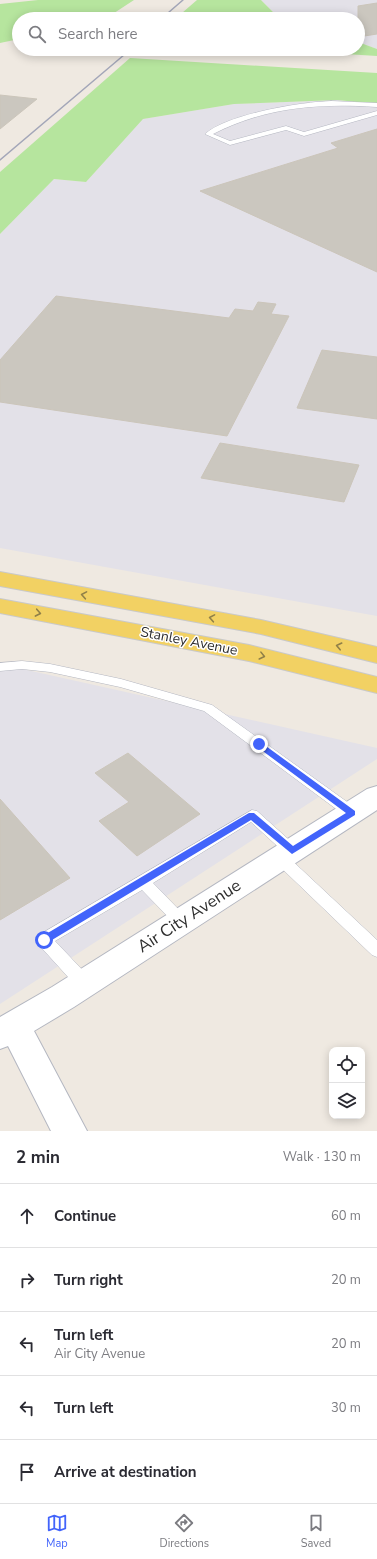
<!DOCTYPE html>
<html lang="en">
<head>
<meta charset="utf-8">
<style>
	:root { --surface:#fff; --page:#f7f7f7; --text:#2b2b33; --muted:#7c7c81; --line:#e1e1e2; --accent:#4264fb }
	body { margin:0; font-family:"Nunito Sans",sans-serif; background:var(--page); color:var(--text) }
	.controls { position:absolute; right:12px; bottom:12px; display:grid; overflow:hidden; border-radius:8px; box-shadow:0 2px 10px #0003 }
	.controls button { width:36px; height:36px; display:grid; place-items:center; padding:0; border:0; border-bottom:1px solid var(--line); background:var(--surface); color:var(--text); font:20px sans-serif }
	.stop { position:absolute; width:12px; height:12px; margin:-9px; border:3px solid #4264fb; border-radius:50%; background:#fff }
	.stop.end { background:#4264fb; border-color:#fff; box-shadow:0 1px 4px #0008 }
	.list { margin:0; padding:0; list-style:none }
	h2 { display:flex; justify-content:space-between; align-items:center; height:52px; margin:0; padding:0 16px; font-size:17px }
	h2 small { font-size:13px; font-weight:400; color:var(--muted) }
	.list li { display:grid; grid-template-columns:26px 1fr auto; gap:12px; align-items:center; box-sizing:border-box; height:64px; padding:0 16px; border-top:1px solid var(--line) }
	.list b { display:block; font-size:15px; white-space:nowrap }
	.list p { margin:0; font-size:13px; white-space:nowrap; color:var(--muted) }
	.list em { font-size:13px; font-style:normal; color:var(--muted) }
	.icon { flex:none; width:22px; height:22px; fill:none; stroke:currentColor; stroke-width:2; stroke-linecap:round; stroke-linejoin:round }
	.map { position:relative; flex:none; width:377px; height:1131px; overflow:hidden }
	.search { position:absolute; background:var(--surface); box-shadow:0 2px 10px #0003; left:12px; right:12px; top:12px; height:44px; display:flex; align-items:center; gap:10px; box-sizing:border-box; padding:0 14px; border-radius:22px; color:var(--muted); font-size:15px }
	.sheet { height:372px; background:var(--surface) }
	nav { display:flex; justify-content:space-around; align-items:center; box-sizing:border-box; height:56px; border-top:1px solid var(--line); background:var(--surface); font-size:11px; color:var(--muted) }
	nav a { display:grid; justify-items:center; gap:2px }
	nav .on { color:var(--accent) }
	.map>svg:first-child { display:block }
	.industrial { fill:#e3e1e8 }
	.green { fill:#b6e59e }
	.building { fill:#cbc7bf; stroke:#cbc5ba }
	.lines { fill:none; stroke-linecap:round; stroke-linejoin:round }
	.lane-casing { stroke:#b4b7c1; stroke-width:1 }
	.street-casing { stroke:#b4b7c1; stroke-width:2 }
	.primary-casing { stroke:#c9c9c9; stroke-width:2 }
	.lane { fill:#fff; fill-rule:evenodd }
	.street { fill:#fff; fill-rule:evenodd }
	.primary { fill:#f2d163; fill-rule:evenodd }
	.rail { stroke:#a3a6b8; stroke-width:1.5 }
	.oneway { stroke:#908048 }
	.route { fill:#4264fb }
	.labels { text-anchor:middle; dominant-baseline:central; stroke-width:3; stroke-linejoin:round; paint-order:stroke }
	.street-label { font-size:14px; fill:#2e2e2e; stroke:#fff }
	.near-street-label { font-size:17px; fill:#2e2e2e; stroke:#fff }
</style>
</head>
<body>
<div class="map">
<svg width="377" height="1131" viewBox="0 0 377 1131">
	<rect width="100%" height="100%" fill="#efe9e1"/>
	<path class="industrial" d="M261 0H377V49L358 42V19H293L273 12Z
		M337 100 377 104V616L0 548V234L54 179 86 182 143 119 234 104Z
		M0 664 377 748V759L0 1004Z"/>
	<path class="green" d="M38 0H134L105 19H19V39L0 43V4Z
		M197 0H261L273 12 293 19H175Z
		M358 42 377 49V56L265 49H358Z
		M130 58 377 73V104L337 100 234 104 143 119 86 182 54 179 0 234V172Z"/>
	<path class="building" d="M377 3V34L358 37V6Z
		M0 95 37 99 0 129Z
		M377 129V272L200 191 338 148 331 143Z
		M56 296 229 318 235 309 253 311 258 302 276 304 271 314 289 316 227 436 0 402V360Z
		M322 350 377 357V419L297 408Z
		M220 443 359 465 344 502 201 478Z
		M128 753 200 814 137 856 99 821 129 802 95 773Z
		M0 799 70 878 0 920Z"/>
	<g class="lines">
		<g class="lane-casing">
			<path id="lane" d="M331 101 377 103V107C319 103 266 107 213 134L230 141 286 126 304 132 377 111V115L304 136 286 130 230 145 205 134C228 114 301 102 331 101Z
				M22 661 50 664 121 679 212 705 357 809 359 813 357 817 352 818 347 817 204 711 120 687 50 672 22 669 0 671V663Z
				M252 810 257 811 297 847 299 851 297 855 292 857 287 855 251 822 153 883 186 917 189 921 186 925 181 927 176 925 142 890 55 941 90 978 92 983 90 988 84 990 78 988 39 945 36 940 39 935Z
				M280 852 285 854 377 940V957L372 955 275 862 273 858 275 854Z"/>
		</g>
		<g class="street-casing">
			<path id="street" d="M377 786V810L74 1007 34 1031 87 1131H51L8 1046 0 1049V1017L52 987 367 789Z"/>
		</g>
		<g class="primary-casing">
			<path id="primary" d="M0 572 261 620 377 647V663L261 634 0 586Z
				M0 599 249 645 377 677V693L249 661 0 613Z"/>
		</g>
		<use href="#lane" class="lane"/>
		<use href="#street" class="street"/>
		<use href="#primary" class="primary"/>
		<path class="rail" d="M161 19 183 0
			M0 160 131 49"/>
	</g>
	<defs><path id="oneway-chevron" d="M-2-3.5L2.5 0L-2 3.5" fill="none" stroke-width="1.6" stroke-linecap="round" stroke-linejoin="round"/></defs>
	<g class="oneway">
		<use href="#oneway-chevron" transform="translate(84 595) rotate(-170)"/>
		<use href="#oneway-chevron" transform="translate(38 613) rotate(11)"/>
		<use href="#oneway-chevron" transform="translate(212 618) rotate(-170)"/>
		<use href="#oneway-chevron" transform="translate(339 646) rotate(-167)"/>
		<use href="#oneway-chevron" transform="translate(262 656) rotate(14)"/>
	</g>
	<path class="route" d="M259 741 355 811V815L292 854 251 820 47 943H41L39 940 41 937 249 813H254L293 846 346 813 256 746V742Z"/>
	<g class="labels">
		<g class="street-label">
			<text transform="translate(189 641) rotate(11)">Stanley Avenue</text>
		</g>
		<g class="near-street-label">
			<text transform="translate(189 916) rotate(-33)">Air City Avenue</text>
		</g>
	</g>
</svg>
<div class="controls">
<button><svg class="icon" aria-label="locate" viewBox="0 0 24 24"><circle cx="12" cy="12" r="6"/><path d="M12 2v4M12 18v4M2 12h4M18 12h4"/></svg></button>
<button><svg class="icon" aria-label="layers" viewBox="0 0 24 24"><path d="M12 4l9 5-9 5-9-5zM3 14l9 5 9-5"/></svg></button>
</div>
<div class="stop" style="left:44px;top:940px"></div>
<div class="stop end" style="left:259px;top:744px"></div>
<div class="search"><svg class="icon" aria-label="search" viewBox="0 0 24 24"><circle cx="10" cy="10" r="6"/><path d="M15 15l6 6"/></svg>Search here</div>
</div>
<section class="sheet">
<h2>2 min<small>Walk · 130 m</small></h2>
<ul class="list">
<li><svg class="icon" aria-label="ahead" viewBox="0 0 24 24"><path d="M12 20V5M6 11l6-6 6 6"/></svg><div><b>Continue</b></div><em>60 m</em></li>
<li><svg class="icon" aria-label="right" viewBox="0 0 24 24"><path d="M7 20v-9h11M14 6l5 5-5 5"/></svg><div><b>Turn right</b></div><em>20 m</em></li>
<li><svg class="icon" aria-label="left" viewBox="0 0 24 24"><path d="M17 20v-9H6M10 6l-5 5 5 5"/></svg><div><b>Turn left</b><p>Air City Avenue</p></div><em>20 m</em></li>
<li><svg class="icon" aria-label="left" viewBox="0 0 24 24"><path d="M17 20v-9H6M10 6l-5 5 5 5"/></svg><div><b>Turn left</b></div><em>30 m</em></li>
<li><svg class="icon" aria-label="arrive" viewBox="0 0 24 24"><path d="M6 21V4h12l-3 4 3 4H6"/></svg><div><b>Arrive at destination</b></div></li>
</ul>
</section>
<nav>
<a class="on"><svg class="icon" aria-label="map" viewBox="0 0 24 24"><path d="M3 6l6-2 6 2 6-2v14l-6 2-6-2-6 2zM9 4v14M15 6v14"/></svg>Map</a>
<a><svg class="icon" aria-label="directions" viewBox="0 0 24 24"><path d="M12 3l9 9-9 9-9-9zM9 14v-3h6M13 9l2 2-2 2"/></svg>Directions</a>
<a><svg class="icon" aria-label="saved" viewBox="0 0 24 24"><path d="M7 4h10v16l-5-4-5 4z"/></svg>Saved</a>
</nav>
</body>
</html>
